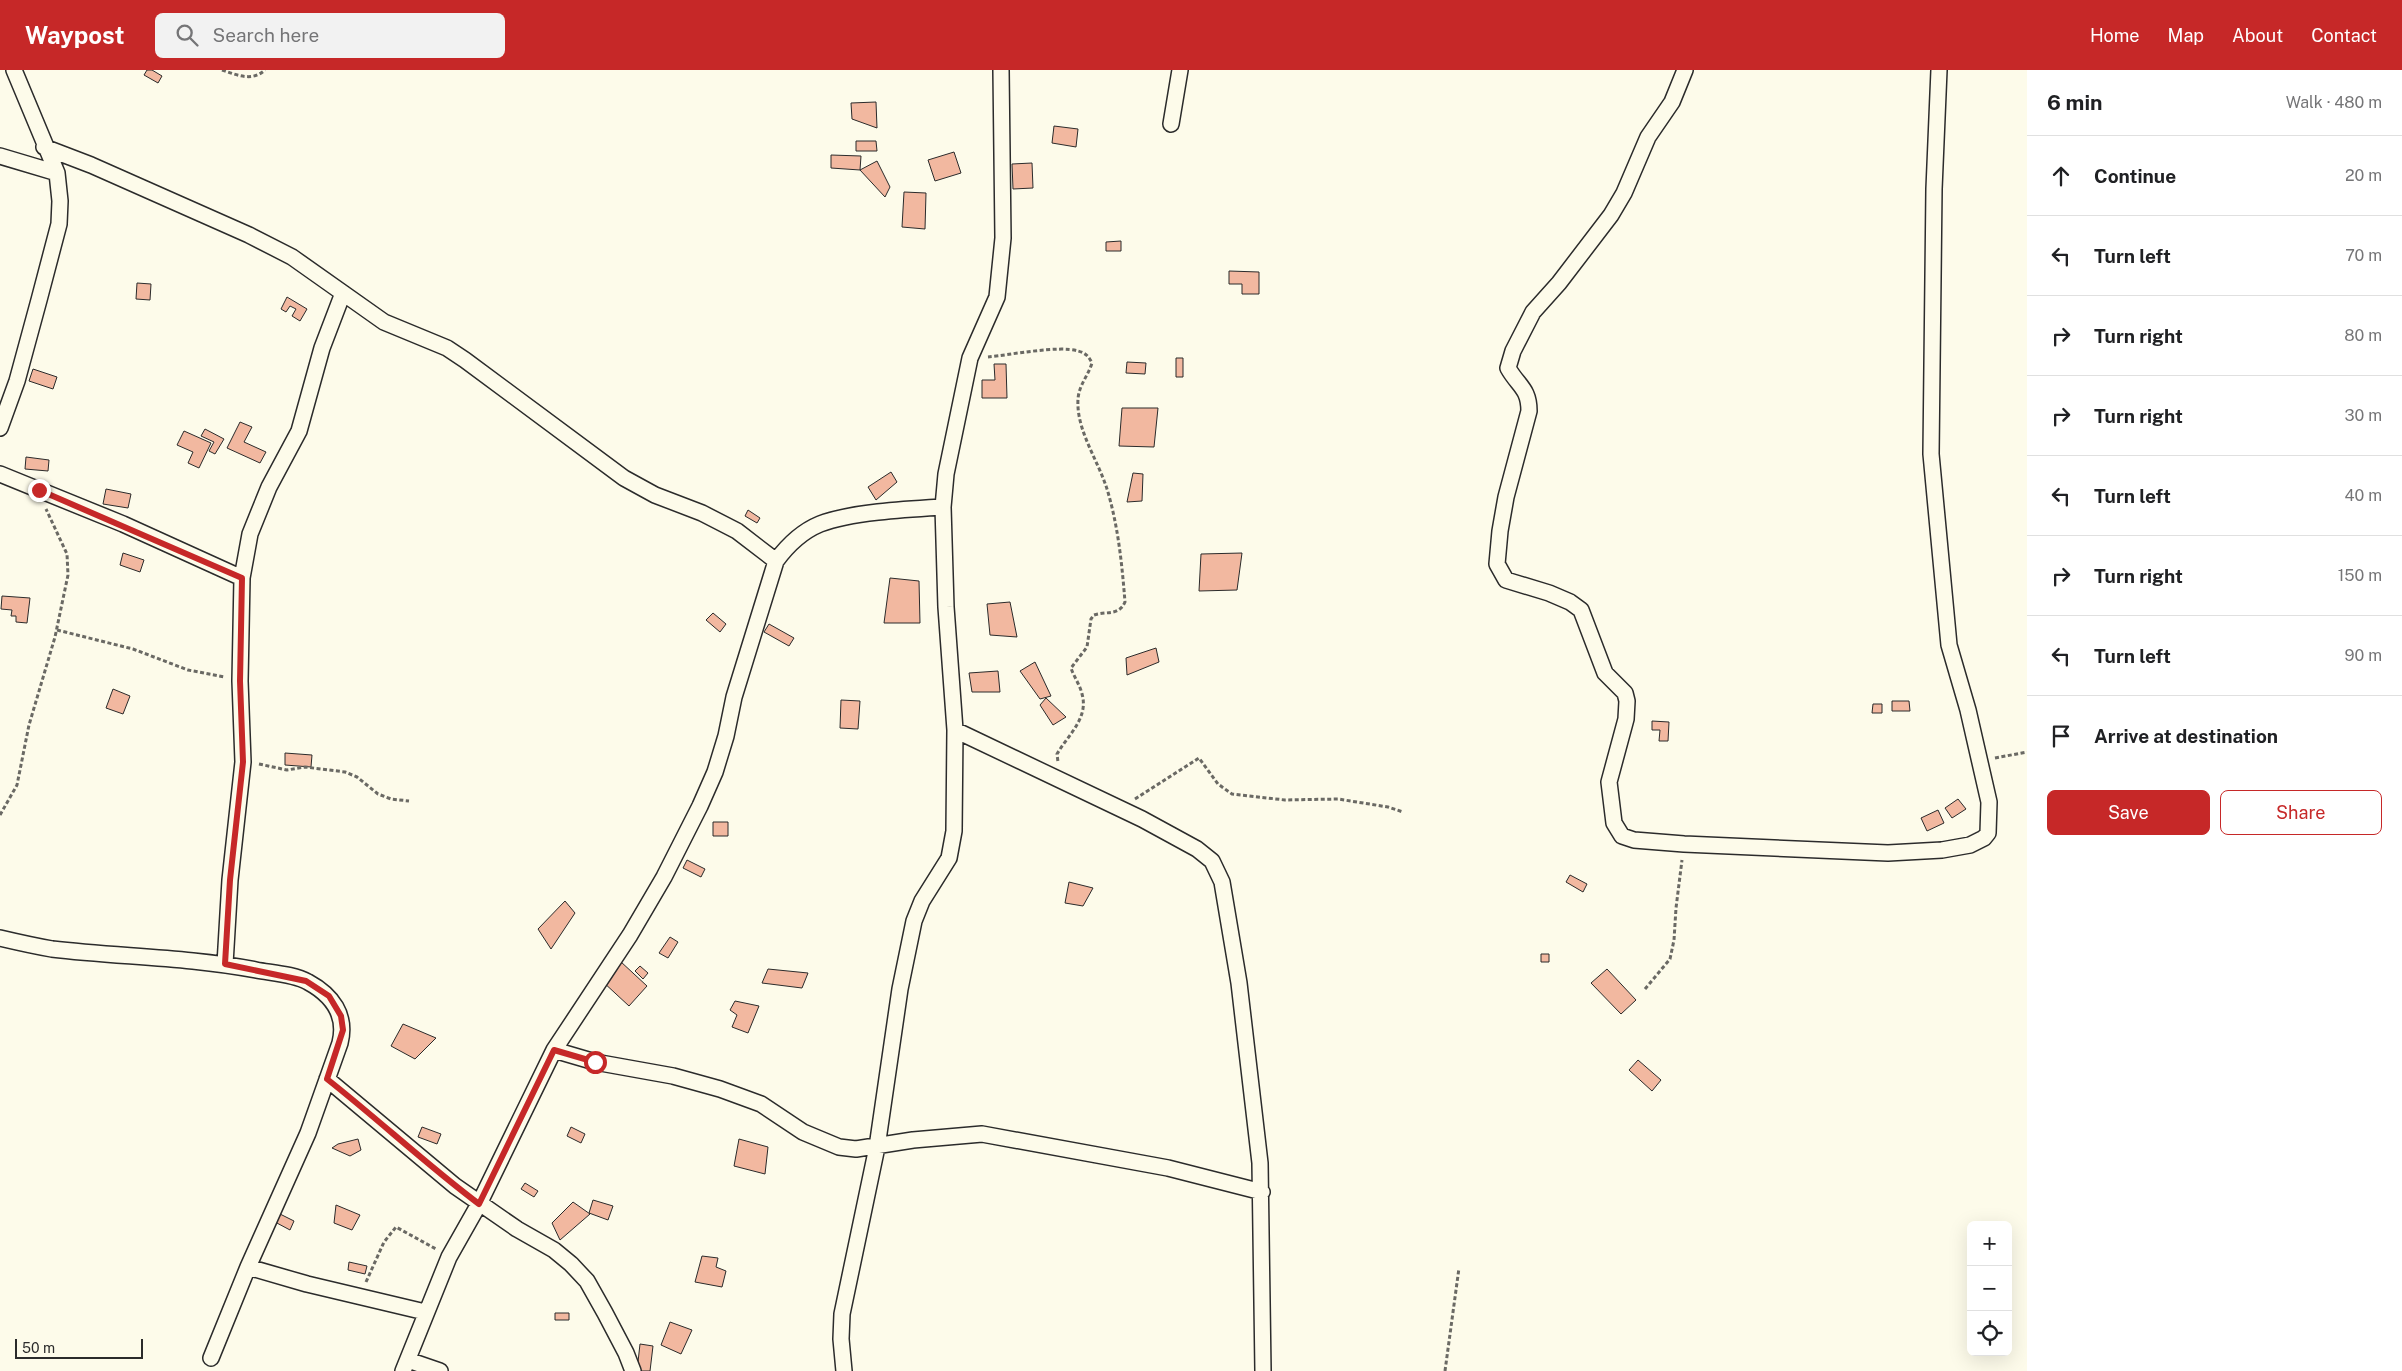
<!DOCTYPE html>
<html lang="en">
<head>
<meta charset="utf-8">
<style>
	:root { --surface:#fff; --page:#f2f2f2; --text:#202124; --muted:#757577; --line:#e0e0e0; --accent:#c62828 }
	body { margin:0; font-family:"Public Sans",sans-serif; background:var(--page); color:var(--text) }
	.controls { position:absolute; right:15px; bottom:15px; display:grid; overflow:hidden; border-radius:8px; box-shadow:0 5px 20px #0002 }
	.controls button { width:45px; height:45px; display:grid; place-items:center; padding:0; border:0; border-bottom:1px solid var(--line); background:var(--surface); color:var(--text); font:25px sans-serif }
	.scale { position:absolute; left:15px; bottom:12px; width:128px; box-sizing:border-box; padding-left:5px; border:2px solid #2b2b2b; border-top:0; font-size:14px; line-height:18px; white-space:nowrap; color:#2b2b2b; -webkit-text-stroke:4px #fdfbea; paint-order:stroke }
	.stop { position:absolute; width:15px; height:15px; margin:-11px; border:4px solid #c62828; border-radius:50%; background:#fff }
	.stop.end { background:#c62828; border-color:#fff; box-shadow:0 1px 5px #0008 }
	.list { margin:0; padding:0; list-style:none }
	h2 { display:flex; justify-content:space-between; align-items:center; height:65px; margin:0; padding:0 20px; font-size:21px }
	h2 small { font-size:16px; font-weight:400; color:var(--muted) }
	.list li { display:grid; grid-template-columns:32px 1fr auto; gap:15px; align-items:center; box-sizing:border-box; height:80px; padding:0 20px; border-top:1px solid var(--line) }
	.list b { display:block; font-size:19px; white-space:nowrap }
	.list em { font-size:16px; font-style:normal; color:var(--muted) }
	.actions { display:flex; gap:10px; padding:15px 20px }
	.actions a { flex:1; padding:11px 0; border:1px solid var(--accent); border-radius:8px; text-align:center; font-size:18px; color:var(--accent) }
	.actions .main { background:var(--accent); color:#fff }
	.icon { flex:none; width:28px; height:28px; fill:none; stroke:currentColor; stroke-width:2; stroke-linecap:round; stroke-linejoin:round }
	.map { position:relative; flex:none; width:2027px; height:1301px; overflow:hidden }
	header { display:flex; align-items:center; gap:30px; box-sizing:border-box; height:70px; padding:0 25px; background:var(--accent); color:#fff }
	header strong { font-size:24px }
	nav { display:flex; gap:28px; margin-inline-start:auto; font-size:18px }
	.search { width:350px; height:45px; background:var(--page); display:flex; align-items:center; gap:12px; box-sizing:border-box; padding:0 18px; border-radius:8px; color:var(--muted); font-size:19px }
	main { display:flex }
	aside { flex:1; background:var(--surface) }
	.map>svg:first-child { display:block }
	.building { fill:#f2b8a0; stroke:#2b2b2b }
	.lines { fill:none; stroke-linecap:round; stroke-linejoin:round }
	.minor-casing { stroke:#2b2b2b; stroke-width:18 }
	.path { stroke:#6a6964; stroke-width:3; stroke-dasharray:4 2.5; stroke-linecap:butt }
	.minor { stroke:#fdfbea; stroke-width:15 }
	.route { stroke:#c62828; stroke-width:6 }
</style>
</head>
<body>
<header>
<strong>Waypost</strong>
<div class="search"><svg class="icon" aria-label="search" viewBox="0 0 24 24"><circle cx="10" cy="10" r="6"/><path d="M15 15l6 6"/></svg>Search here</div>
<nav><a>Home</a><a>Map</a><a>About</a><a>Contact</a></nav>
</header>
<main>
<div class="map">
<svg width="2027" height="1301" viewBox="0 0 2027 1301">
	<rect width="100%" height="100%" fill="#fdfbea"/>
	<path class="building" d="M147 0H152L162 6 158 13 144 5Z
		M876 32 877 58 852 49 851 33Z
		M1054 56 1078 59 1076 77 1052 73Z
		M856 71H876L877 81H856Z
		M954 82 961 103 935 111 928 90Z
		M831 85 861 86 860 100 831 98Z
		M877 91 890 117 885 127 860 100Z
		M1032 93 1033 118 1013 119 1012 94Z
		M904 122 926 123 925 159 902 157Z
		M1121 171V181H1106V172Z
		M1229 201 1259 202V224H1242V214H1229Z
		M137 213 151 214 150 230 136 229Z
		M287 227 307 239 300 251 292 246 296 239 290 236 286 242 281 239Z
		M1176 288H1183V307H1176Z
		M1127 292 1146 293 1145 304 1126 303Z
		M994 294H1006L1007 328H982V310H995Z
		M33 299 57 307 53 319 29 311Z
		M1122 338H1158L1154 377 1119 376Z
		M240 352 252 357 244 372 266 382 260 393 227 378Z
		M205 359 224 369 215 384 209 381 214 372 201 366Z
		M184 361 211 373 199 398 188 393 193 382 177 375Z
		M26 387 49 390 48 401 25 399Z
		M891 402 897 412 876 430 868 417Z
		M1133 403 1143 404 1142 431 1127 432Z
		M106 419 131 424 128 438 103 434Z
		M748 440 760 448 757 453 745 446Z
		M123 483 144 490 140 502 120 495Z
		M1242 483 1237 520 1199 521 1201 484Z
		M890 508 919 511 920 553H884Z
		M2 526 30 528 27 553 16 552V546H11L12 540 1 539Z
		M1010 532 1017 567 990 565 987 534Z
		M713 543 726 554 720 562 706 550Z
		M769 554 794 568 789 576 764 562Z
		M1156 578 1159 592 1127 605 1126 588Z
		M1035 592 1051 626 1040 629 1020 601Z
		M998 601 1000 622H972L969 603Z
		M113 619 130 626 123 644 106 638Z
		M1046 628 1066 647 1053 655 1040 635Z
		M841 630 860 631 858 659 840 658Z
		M1892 631H1909L1910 641H1892Z
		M1873 634H1882V643H1872Z
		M1652 651 1669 652 1668 671H1659L1660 660H1652Z
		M285 683 312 685 311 697 285 695Z
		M1958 729 1966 739 1952 748 1945 738Z
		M1938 740 1944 753 1927 761 1921 748Z
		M713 752H728V766H713Z
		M687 790 705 799 701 807 683 798Z
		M1570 805 1587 814 1583 822 1566 812Z
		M1069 812 1093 818 1083 836 1065 833Z
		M565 831 575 843 551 879 538 859Z
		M670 867 678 872 668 888 659 883Z
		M1541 884H1549V892H1541Z
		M620 891 647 916 629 936 602 911Z
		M640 896 648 903 643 909 635 901Z
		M768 899 808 903 802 918 762 913Z
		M1607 899 1636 930 1621 944 1591 913Z
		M735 931 759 936 748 963 732 957 737 945 730 940Z
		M403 954 436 968 415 989 391 976Z
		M1638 990 1661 1010 1652 1021 1629 1000Z
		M422 1057 441 1064 437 1074 418 1067Z
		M571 1057 585 1064 581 1073 567 1066Z
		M358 1069 361 1080 350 1086 332 1078 338 1074Z
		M739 1069 768 1077 765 1104 734 1096Z
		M525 1113 538 1121 534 1127 521 1119Z
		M593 1130 613 1136 608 1150 589 1143Z
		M573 1132 590 1144 560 1170 552 1153Z
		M336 1135 360 1145 352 1160 334 1153Z
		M280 1144 294 1151 290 1160 275 1152Z
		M702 1186 718 1188 716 1197 726 1201 722 1217 695 1212Z
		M349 1192 367 1196 365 1204 348 1200Z
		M555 1243H569V1250H555Z
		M670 1252 692 1260 681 1284 661 1275Z
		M640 1274 653 1276 650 1301H637Z"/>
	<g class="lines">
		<g class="minor-casing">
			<path id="minor" d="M1685 0 1672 32 1648 67 1624 123 1611 145 1559 213 1533 242 1513 281 1508 298C1518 316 1529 318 1529 341L1506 427 1500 461 1497 494 1506 510 1549 523 1570 532 1581 540 1605 603 1625 623 1627 631 1626 649 1609 712 1614 753 1622 766 1634 770 1684 774 1888 783 1942 780 1970 775 1984 768 1988 763 1989 732 1968 640 1949 575 1931 384 1934 119 1939 0
				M1171 54 1180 0
				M44 77 91 95 249 165 292 187 384 252 447 278 465 290 624 408 655 425 702 443 737 461 776 491
				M0 86 57 103
				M0 358 17 311 39 230 59 154 60 131 57 103 14 0
				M0 404 123 454 242 508
				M955 660 1142 749 1197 779 1212 791 1222 812 1239 913 1260 1093 1263 1301
				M0 868C17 872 35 876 52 879 120 887 188 887 256 900 272 903 294 904 308 912 332 925 347 945 340 973L308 1063 248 1197 211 1288
				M225 894 230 810 243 692 240 611 242 508 250 464 269 417 299 361 322 278 343 223
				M554 980 595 992 673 1006 720 1019 761 1034 803 1062 839 1077 856 1079 913 1070 982 1064 1168 1098 1262 1122
				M327 1009 455 1116 517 1159 554 1180 571 1194 587 1211 605 1243 626 1283 633 1301
				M248 1197 307 1214 425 1242
				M408 1290 440 1301
				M403 1301 449 1187 479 1134 554 980 630 865 664 807 700 736 715 702 726 666 734 627 776 491C787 476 803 461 820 454 851 442 909 439 943 437
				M844 1301 841 1269 842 1244 877 1077 900 919 914 851 922 831 949 788 954 761 955 660 946 537 943 437 946 404 970 288 997 227 1003 168 1001 0"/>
		</g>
		<path class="path" d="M222 0C237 5 252 12 265 0
			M988 287C1009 285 1060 275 1078 281 1086 283 1089 287 1092 293 1088 306 1079 315 1078 329 1076 360 1098 390 1107 419 1118 455 1122 494 1125 532 1119 546 1106 541 1094 545L1091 549 1087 577 1071 598C1074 607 1080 615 1082 624 1089 648 1068 665 1057 684L1058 692
			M57 560 133 579 188 600 225 607
			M1995 688 2027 682
			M259 694 287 700 305 697 345 702 357 707 378 724 391 729 409 731
			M1135 729 1199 688 1218 714 1232 724 1285 730 1338 729 1388 737 1403 742
			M0 745 17 715 29 655 55 567 68 505 67 484 46 439
			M1645 919 1670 889 1674 870 1676 838 1682 790
			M366 1212 384 1172 396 1157 436 1179
			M1445 1301 1459 1198"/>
		<use href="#minor" class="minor"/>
	</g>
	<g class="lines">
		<path class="route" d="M39 420 242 508 240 611 243 692 230 810 225 894 306 911 329 926 341 946 343 960 327 1009C379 1050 427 1095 479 1134L554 980 595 992"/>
	</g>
</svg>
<div class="controls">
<button>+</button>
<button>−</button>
<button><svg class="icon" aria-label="locate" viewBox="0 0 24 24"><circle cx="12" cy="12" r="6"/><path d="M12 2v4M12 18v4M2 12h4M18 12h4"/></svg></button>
</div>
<div class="scale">50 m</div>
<div class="stop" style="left:595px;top:992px"></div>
<div class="stop end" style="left:39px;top:420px"></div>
</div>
<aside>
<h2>6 min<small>Walk · 480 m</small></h2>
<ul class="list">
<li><svg class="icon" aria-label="ahead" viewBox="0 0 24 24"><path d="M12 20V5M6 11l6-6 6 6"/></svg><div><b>Continue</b></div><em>20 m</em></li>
<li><svg class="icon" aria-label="left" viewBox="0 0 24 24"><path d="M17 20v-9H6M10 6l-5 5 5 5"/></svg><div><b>Turn left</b></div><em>70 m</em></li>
<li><svg class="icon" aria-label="right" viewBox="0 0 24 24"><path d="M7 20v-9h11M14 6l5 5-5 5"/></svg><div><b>Turn right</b></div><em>80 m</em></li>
<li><svg class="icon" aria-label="right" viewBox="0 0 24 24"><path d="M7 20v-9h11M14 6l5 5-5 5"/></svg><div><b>Turn right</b></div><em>30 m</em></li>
<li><svg class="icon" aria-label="left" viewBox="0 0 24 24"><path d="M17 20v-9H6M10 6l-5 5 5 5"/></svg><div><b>Turn left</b></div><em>40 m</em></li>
<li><svg class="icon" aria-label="right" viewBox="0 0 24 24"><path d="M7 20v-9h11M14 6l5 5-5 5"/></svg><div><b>Turn right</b></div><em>150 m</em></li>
<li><svg class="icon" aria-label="left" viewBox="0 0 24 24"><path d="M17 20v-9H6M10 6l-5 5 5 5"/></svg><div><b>Turn left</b></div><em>90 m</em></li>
<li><svg class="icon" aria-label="arrive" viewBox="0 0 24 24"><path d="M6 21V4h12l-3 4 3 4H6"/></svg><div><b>Arrive at destination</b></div></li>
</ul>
<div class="actions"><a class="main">Save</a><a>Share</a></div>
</aside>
</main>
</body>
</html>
